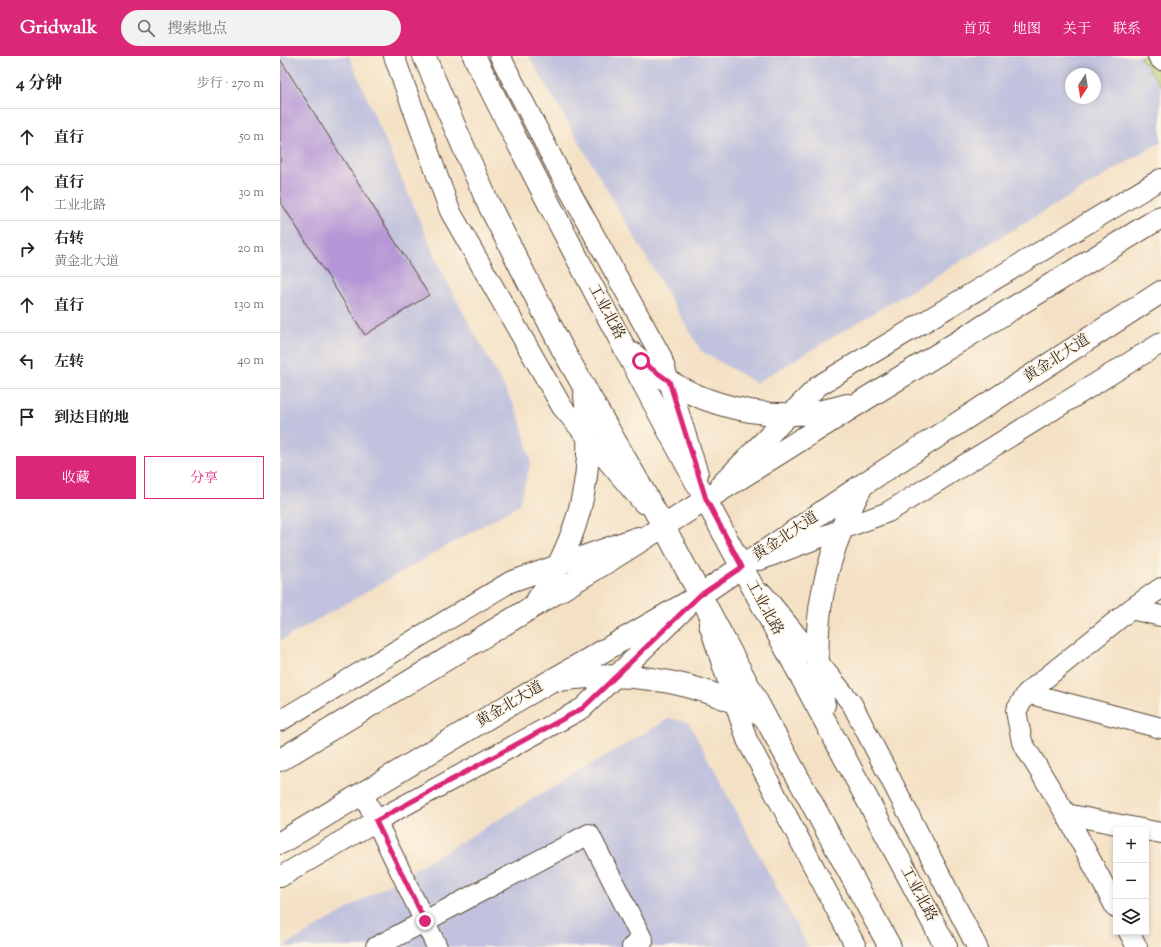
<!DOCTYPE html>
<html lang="zh">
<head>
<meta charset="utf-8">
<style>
	:root { --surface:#fff; --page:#f2f2f2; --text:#222; --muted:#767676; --line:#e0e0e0; --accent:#db2777 }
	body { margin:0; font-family:"Sorts Mill Goudy","Noto Serif SC",serif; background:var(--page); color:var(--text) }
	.controls { position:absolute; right:12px; bottom:12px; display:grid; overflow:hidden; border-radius:0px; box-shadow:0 2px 6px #0003 }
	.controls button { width:36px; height:36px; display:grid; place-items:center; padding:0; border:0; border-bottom:1px solid var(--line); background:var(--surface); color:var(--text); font:20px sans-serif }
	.compass { position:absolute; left:785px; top:12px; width:36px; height:36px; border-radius:50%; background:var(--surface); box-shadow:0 2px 6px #0003; rotate:192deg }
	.stop { position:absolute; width:12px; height:12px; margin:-9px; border:3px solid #db2777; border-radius:50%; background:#fff }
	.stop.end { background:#db2777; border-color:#fff; box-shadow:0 1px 4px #0008 }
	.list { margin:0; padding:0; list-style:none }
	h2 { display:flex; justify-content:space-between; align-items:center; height:52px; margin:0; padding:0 16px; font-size:17px }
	h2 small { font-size:13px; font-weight:400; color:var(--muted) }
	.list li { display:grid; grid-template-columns:26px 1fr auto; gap:12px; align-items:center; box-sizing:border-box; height:56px; padding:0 16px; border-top:1px solid var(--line) }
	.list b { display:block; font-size:15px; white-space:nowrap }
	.list p { margin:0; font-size:13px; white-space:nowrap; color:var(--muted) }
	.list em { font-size:13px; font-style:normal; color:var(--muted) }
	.actions { display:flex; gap:8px; padding:12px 16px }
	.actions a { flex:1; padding:9px 0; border:1px solid var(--accent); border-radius:0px; text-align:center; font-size:14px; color:var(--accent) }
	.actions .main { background:var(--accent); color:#fff }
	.icon { flex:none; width:22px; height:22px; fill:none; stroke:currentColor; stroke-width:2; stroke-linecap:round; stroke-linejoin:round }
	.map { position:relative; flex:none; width:881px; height:891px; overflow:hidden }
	header { display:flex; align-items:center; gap:24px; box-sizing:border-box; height:56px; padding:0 20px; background:var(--accent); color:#fff }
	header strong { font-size:19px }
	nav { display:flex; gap:22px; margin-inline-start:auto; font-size:14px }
	.search { width:280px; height:36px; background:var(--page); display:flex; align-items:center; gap:10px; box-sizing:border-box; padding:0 14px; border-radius:22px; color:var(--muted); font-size:15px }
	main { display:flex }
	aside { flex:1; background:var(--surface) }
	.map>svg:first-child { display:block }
	.industrial { fill:#c1c2dd; fill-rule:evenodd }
	.green { fill:#b7ce73; stroke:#797c48 }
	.building { fill:#b596d6 }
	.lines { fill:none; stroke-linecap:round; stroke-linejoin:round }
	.minor-casing { stroke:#574537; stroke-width:22 }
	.major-casing { stroke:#574537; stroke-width:24 }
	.minor { stroke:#fff; stroke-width:20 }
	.major { stroke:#fff; stroke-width:22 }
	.route { stroke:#db2777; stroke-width:5 }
	.labels { text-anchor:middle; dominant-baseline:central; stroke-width:3; stroke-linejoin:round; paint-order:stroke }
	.street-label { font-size:15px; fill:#3b2a1e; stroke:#fcf5e5 }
</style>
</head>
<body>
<header>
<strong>Gridwalk</strong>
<div class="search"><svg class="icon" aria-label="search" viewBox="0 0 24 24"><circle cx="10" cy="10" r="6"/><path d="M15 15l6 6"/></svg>搜索地点</div>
<nav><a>首页</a><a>地图</a><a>关于</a><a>联系</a></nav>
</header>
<main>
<aside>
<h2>4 分钟<small>步行 · 270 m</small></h2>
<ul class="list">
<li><svg class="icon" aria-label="ahead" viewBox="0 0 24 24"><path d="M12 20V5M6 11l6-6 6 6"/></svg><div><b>直行</b></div><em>50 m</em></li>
<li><svg class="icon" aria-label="ahead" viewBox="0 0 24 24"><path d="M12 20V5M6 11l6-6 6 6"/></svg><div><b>直行</b><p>工业北路</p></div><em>30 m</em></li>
<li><svg class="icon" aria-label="right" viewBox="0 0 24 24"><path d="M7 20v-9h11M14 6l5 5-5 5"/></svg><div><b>右转</b><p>黄金北大道</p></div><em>20 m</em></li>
<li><svg class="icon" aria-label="ahead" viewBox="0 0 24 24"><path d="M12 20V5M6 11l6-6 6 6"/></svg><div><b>直行</b></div><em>130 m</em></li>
<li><svg class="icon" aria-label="left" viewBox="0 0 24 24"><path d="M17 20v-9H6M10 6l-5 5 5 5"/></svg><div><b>左转</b></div><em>40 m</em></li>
<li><svg class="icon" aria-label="arrive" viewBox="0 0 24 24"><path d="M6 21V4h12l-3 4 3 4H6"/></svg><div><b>到达目的地</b></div></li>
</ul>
<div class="actions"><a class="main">收藏</a><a>分享</a></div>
</aside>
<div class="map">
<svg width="881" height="891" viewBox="0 0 881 891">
	<rect width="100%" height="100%" fill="#fcf5e5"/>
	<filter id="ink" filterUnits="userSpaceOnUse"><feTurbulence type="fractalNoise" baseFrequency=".025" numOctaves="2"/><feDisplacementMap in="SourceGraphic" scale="8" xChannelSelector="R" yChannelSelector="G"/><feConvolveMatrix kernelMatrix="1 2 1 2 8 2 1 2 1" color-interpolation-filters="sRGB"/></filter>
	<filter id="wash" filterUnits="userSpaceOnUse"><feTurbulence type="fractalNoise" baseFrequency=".012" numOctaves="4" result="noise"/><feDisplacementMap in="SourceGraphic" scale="16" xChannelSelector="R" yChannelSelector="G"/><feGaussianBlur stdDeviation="0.9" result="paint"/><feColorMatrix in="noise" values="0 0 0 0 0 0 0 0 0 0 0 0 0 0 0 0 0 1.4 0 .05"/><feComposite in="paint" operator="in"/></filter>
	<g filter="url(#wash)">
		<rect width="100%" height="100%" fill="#f4e1c5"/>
		<path class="industrial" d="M0 0H69L164 221 238 357 251 405 239 449 0 585Z
			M249 0H859L881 30V86L476 327 421 295ZM791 18H815V42H791Z
			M390 662 409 667 528 891H3Z"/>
		<path class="green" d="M859 0H881V30Z"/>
		<g id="blocks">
			<path class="building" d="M0 3 149 239 85 279 0 145Z"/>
		</g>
	</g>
	<g filter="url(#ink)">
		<use href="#blocks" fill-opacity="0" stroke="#574537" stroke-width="1"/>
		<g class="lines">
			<g class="minor-casing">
				<path id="minor" d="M114 0 170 155 282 351 363 447
					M220 0 281 119 381 300 418 418
					M878 0 881 4
					M441 428 538 330 881 123
					M480 504 608 456 881 287
					M483 538 572 648 697 891
					M851 553 881 560
					M429 568 467 684 576 891
					M747 637 881 672
					M0 665 230 526 358 481
					M83 738 157 891
					M786 758 881 777
					M0 821 96 765 303 652 406 552
					M836 852 786 758 742 686 736 655 747 637 851 553 881 532
					M849 876 857 891
					M96 891 309 778 363 885 352 891"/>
			</g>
			<g class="major-casing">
				<path id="major" d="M144 0 208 147 283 294 384 471 485 661 610 891
					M194 0C344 301 509 594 666 891
					M353 298C408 350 494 372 567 349
					M256 546C300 483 316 416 305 340
					M280 624C352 613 421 626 485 661
					M544 649C527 574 545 498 581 432
					M0 704 330 504 587 342 881 161
					M0 787 229 649 419 540 576 433 881 236"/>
			</g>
			<use href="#minor" class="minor"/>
			<use href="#major" class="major"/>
		</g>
	</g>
	<g class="lines" filter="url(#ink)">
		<path class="route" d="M145 865 96 765 303 652 419 540 462 511 426 443 389 325 361 305"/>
	</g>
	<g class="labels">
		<g class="street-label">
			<text transform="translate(326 256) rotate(62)">工业北路</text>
			<text transform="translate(777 303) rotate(-33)">黄金北大道</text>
			<text transform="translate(506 481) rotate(-34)">黄金北大道</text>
			<text transform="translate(484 552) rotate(61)">工业北路</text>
			<text transform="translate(230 649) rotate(-31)">黄金北大道</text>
			<text transform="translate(638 838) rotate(62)">工业北路</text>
		</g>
	</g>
</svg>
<div class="controls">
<button>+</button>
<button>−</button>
<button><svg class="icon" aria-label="layers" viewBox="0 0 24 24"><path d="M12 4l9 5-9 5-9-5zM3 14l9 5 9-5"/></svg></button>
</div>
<svg class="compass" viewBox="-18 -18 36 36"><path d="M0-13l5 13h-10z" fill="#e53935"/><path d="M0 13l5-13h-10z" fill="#767676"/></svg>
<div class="stop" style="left:361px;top:305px"></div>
<div class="stop end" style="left:145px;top:865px"></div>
</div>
</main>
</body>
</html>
